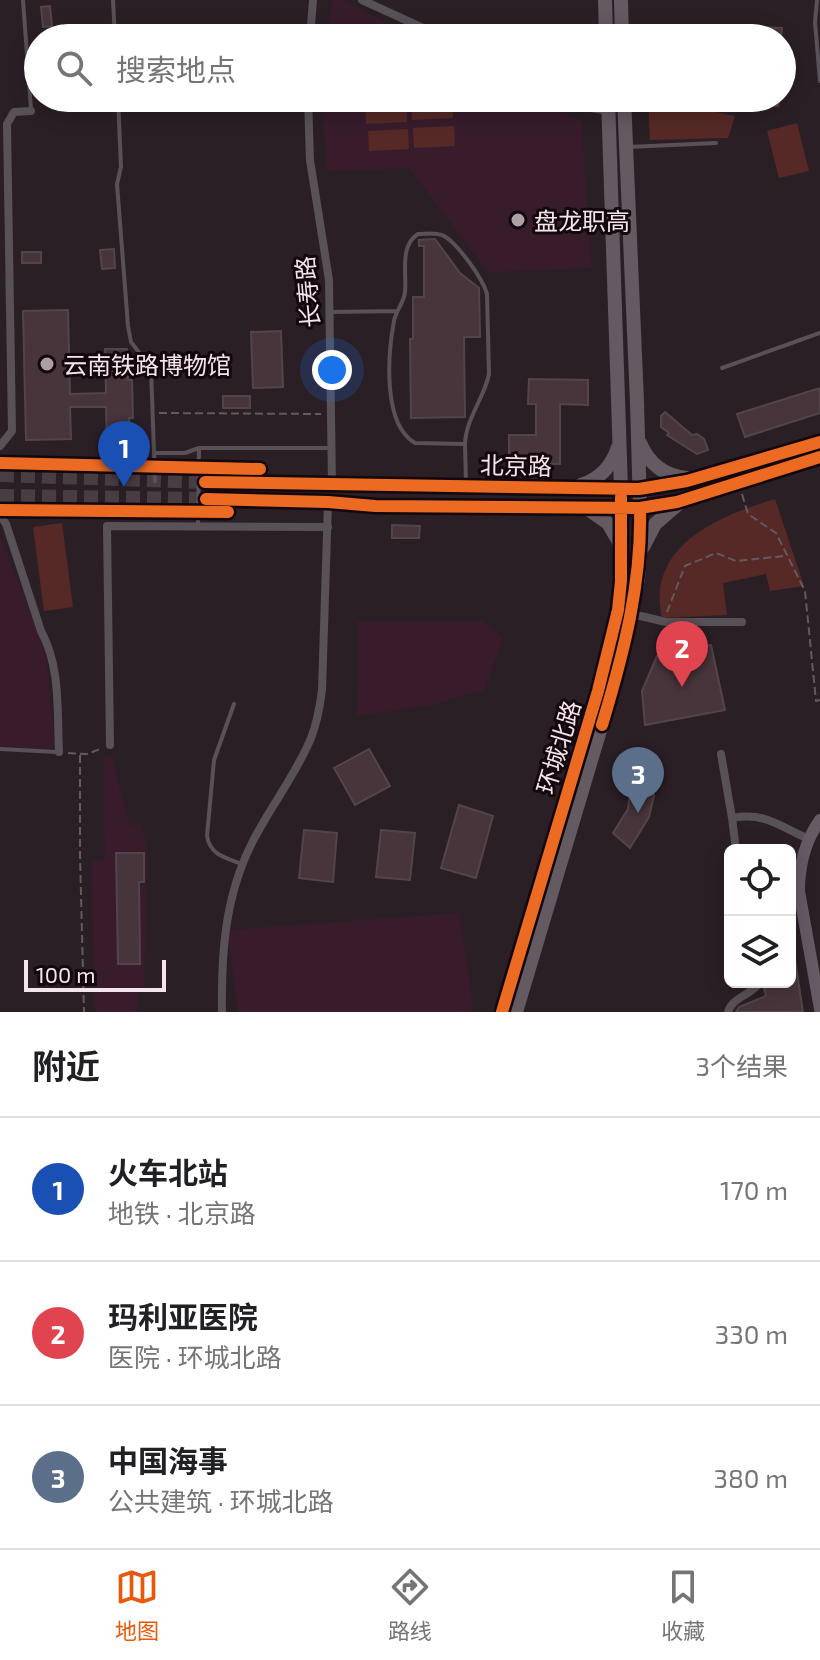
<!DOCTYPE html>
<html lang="zh">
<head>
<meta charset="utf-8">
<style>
	:root { --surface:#fff; --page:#f2f2f2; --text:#202124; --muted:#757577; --line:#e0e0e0; --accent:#ea580c }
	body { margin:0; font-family:"Exo 2","Noto Sans SC",sans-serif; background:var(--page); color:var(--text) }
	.controls { position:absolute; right:24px; bottom:24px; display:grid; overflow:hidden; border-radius:12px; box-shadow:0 4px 20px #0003 }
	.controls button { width:72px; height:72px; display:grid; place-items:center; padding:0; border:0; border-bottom:2px solid var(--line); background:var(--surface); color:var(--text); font:40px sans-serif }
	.scale { position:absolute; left:24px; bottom:20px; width:142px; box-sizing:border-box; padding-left:8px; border:4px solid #f5e4ec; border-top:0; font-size:22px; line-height:28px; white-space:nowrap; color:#f5e4ec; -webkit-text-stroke:6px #12080e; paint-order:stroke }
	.you { position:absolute; left:332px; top:370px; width:28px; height:28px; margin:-20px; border:6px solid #fff; border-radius:50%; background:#1a73e8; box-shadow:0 0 0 12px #1a73e833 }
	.badge { display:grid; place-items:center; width:52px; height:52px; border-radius:50%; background:var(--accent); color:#fff; font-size:26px; font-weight:700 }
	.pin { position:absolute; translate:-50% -66px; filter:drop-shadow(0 2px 4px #0008) }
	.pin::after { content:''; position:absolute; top:42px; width:28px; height:24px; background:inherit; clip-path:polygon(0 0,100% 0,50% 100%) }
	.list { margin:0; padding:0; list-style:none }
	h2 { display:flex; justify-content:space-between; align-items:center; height:104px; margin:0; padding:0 32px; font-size:34px }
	h2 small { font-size:26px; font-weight:400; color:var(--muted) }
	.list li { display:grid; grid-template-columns:52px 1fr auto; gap:24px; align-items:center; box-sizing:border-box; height:144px; padding:0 32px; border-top:2px solid var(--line) }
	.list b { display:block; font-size:30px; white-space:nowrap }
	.list p { margin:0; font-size:26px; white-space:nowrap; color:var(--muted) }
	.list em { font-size:26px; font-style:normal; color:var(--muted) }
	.icon { flex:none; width:44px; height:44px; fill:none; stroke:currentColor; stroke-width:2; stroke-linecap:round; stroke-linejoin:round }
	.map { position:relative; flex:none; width:820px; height:1012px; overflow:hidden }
	.search { position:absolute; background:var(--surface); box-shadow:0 4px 20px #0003; left:24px; right:24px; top:24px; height:88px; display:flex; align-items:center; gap:20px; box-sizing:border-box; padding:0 28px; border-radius:44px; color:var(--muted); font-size:30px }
	.sheet { height:536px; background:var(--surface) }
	nav { display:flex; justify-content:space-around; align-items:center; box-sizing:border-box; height:112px; border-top:2px solid var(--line); background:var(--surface); font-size:22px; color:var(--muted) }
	nav a { display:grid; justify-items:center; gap:4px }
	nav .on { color:var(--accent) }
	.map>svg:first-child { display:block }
	.built { fill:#381c2c }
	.green { fill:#562926 }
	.building { fill:#47353b; stroke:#52454a; stroke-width:2 }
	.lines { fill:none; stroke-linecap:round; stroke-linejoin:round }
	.primary-tunnel { stroke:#493d44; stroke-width:14; stroke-dasharray:14 7; stroke-linecap:butt }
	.path { stroke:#615a60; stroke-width:2; stroke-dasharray:8 4; stroke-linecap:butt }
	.lane { stroke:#595158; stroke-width:4 }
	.street { stroke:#595158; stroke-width:8 }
	.secondary { stroke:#665b65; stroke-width:12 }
	.primary { stroke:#645a62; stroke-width:14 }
	.cycleway-casing { stroke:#12080e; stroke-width:17 }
	.cycleway { stroke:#ed6a23; stroke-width:12 }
	.poi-dot { fill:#ae9fa7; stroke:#12080e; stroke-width:3 }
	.labels { text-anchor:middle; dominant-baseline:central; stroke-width:6; stroke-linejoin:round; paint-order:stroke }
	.poi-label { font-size:24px; fill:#f5e4ec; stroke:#12080e; text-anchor:start }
	.street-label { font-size:24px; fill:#f5e4ec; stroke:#12080e }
</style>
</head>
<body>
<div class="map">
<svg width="820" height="1012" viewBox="0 0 820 1012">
	<rect width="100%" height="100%" fill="#2b1f26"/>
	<path class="built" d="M333 0H342L417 38H327Z
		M322 98H534L581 122 592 268 488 272 409 168 327 171Z
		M0 535 46 654 55 752 0 749Z
		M358 621H483L503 638 484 690 431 705 357 716Z
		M111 754 129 825 141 824 147 852 144 989 138 991 137 1012H95L91 861 105 860 103 759Z
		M459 913 473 1006 471 1012H238L228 930Z"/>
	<path class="green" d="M452 98 453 118 412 120 411 100Z
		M648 98H711V111L735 116 728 138 650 140Z
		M406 102 407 122 366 124 365 104Z
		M797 123 809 171 779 178 767 131Z
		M454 126 455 146 414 148 413 128Z
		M408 129 409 149 369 151 368 131Z
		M775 499 804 586 770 591 766 574 723 583 727 615 662 618C646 546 718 516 775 499Z
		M62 523 73 607 44 611 33 527Z"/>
	<path class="building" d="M50 6 52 26 43 27 41 7Z
		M757 27 782 28 781 38H757Z
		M754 98H779L778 106 754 105Z
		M435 239 460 273 479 288 480 337H464L465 417 411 418 410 339H413V297H424V246H419V240Z
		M114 249 115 268 102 269 100 250Z
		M22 252H41V263H22Z
		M68 310 70 394 106 393 105 349H127L128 380H132L133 418H129L130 444H107L106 407H70L71 439 26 440 23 311Z
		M281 331 283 387 253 388 251 332Z
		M529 379 588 380V405L560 404V464L509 463V435H536V404H528Z
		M820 388V413L745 437 737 414Z
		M223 396H250V408H223Z
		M665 412 692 435 697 434 704 439 708 450 697 454 667 435 669 433 661 427V416Z
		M392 525 420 526 419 538H392Z
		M711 645 725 710 645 725 642 691 657 656Z
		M369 749 390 786 355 805 334 768Z
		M653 776 654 796 649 817 630 848 613 833 628 809 631 778Z
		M459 805 493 816 476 878 441 868Z
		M304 830 337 833 333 882 299 878Z
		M381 830 415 833 410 880 376 877Z
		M116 853H144V882H139L140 964H118Z
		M790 953H794L803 1012H736L739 1007 766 996 764 988 767 982H790Z"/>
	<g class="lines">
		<path class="primary-tunnel" d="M0 475 205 482
			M0 496 206 499"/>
		<path class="path" d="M159 413 321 414
			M742 494 748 514 776 533 805 591 816 701 820 700
			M667 612 685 566 716 553 736 561 784 556
			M68 753 87 754 100 749
			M80 755V855L84 1012"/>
		<path class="lane" d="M23 0 31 109
			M113 0 115 38
			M817 0 815 22 820 81
			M118 98 121 167 117 184 128 326 131 342 151 368 155 481
			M628 147 716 143
			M331 312 397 311
			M722 368 820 333
			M465 444 415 443C382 424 388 353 394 321 396 310 404 303 405 292 407 273 399 246 418 234 426 234 436 232 444 236 458 244 483 279 487 294L489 374C484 399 466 418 465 444L466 484
			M155 453H185L199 448H332
			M198 526 199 448
			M234 704 214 760 207 836C210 855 226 858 242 864
			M0 749 57 752"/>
		<path class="street" d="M362 0 445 38
			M310 38 313 0
			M308 98 310 160 329 280 332 484
			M567 98 586 107 608 111
			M0 446 12 431 7 124 14 112 31 111
			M0 515 6 524 41 631C61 667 57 713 59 752
			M632 614 666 622H742
			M110 745 107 526 328 527
			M721 754 732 818
			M736 850 732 818C767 812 778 826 809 839
			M222 1012C221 955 225 897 251 845 269 808 296 775 311 738 317 723 320 706 322 690L328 502
			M728 1012C733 996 751 996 760 982"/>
		<path class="secondary" d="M820 820C805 841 799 866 799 891L820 1009"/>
		<path class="primary" d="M605 0 606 38
			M621 0 622 38
			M640 443C649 464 664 476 687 478
			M205 482 639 489 687 481 820 442
			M581 485C600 479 612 466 618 447
			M206 499 328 502 375 506 640 508 677 502 820 457
			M588 509 608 523 619 542
			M643 547 655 524 677 505
			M502 1012 598 691 618 610 621 581V489L608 98
			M516 1012 618 670 638 579 641 544 637 402 624 98"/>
		<g class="cycleway-casing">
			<path id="cycleway" d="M0 463 260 469
				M205 482 639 489 687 481 820 442
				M206 499 328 502 375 506 640 508 677 502 820 457
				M0 510 228 512
				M602 725C624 652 642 583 640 508
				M502 1012 598 691 618 610 621 581V497"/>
		</g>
		<use href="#cycleway" class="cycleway"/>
	</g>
	<g class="poi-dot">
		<circle cx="518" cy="220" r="8"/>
		<circle cx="47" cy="364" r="8"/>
	</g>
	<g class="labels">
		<g class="poi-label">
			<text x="534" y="220">盘龙职高</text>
			<text x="63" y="364">云南铁路博物馆</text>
		</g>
		<g class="street-label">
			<text transform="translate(307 292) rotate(-95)">长寿路</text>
			<text transform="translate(516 465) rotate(1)">北京路</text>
			<text transform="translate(558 747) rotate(-73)">环城北路</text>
		</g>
	</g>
</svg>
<div class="controls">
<button><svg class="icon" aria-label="locate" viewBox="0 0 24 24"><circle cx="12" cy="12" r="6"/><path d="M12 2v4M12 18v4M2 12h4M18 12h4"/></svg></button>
<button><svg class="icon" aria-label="layers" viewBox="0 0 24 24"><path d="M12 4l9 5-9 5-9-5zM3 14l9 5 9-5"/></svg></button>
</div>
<div class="scale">100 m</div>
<div class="you"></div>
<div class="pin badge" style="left:124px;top:487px;background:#1a4fb4">1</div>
<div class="pin badge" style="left:682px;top:687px;background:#e0444e">2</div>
<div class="pin badge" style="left:638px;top:813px;background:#5c6f8a">3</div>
<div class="search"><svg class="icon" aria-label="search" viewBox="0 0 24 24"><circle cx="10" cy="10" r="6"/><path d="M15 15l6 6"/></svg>搜索地点</div>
</div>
<section class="sheet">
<h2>附近<small>3个结果</small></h2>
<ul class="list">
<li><span class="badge" style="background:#1a4fb4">1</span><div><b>火车北站</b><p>地铁 · 北京路</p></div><em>170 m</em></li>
<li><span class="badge" style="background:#e0444e">2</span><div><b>玛利亚医院</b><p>医院 · 环城北路</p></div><em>330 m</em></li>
<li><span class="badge" style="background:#5c6f8a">3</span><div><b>中国海事</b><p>公共建筑 · 环城北路</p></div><em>380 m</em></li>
</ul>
</section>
<nav>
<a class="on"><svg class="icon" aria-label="map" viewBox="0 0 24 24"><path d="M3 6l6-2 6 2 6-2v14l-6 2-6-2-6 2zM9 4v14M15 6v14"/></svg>地图</a>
<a><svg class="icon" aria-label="directions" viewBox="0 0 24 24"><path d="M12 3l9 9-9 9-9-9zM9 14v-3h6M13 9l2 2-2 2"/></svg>路线</a>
<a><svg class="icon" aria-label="saved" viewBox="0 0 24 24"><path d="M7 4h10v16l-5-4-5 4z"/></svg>收藏</a>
</nav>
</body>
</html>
